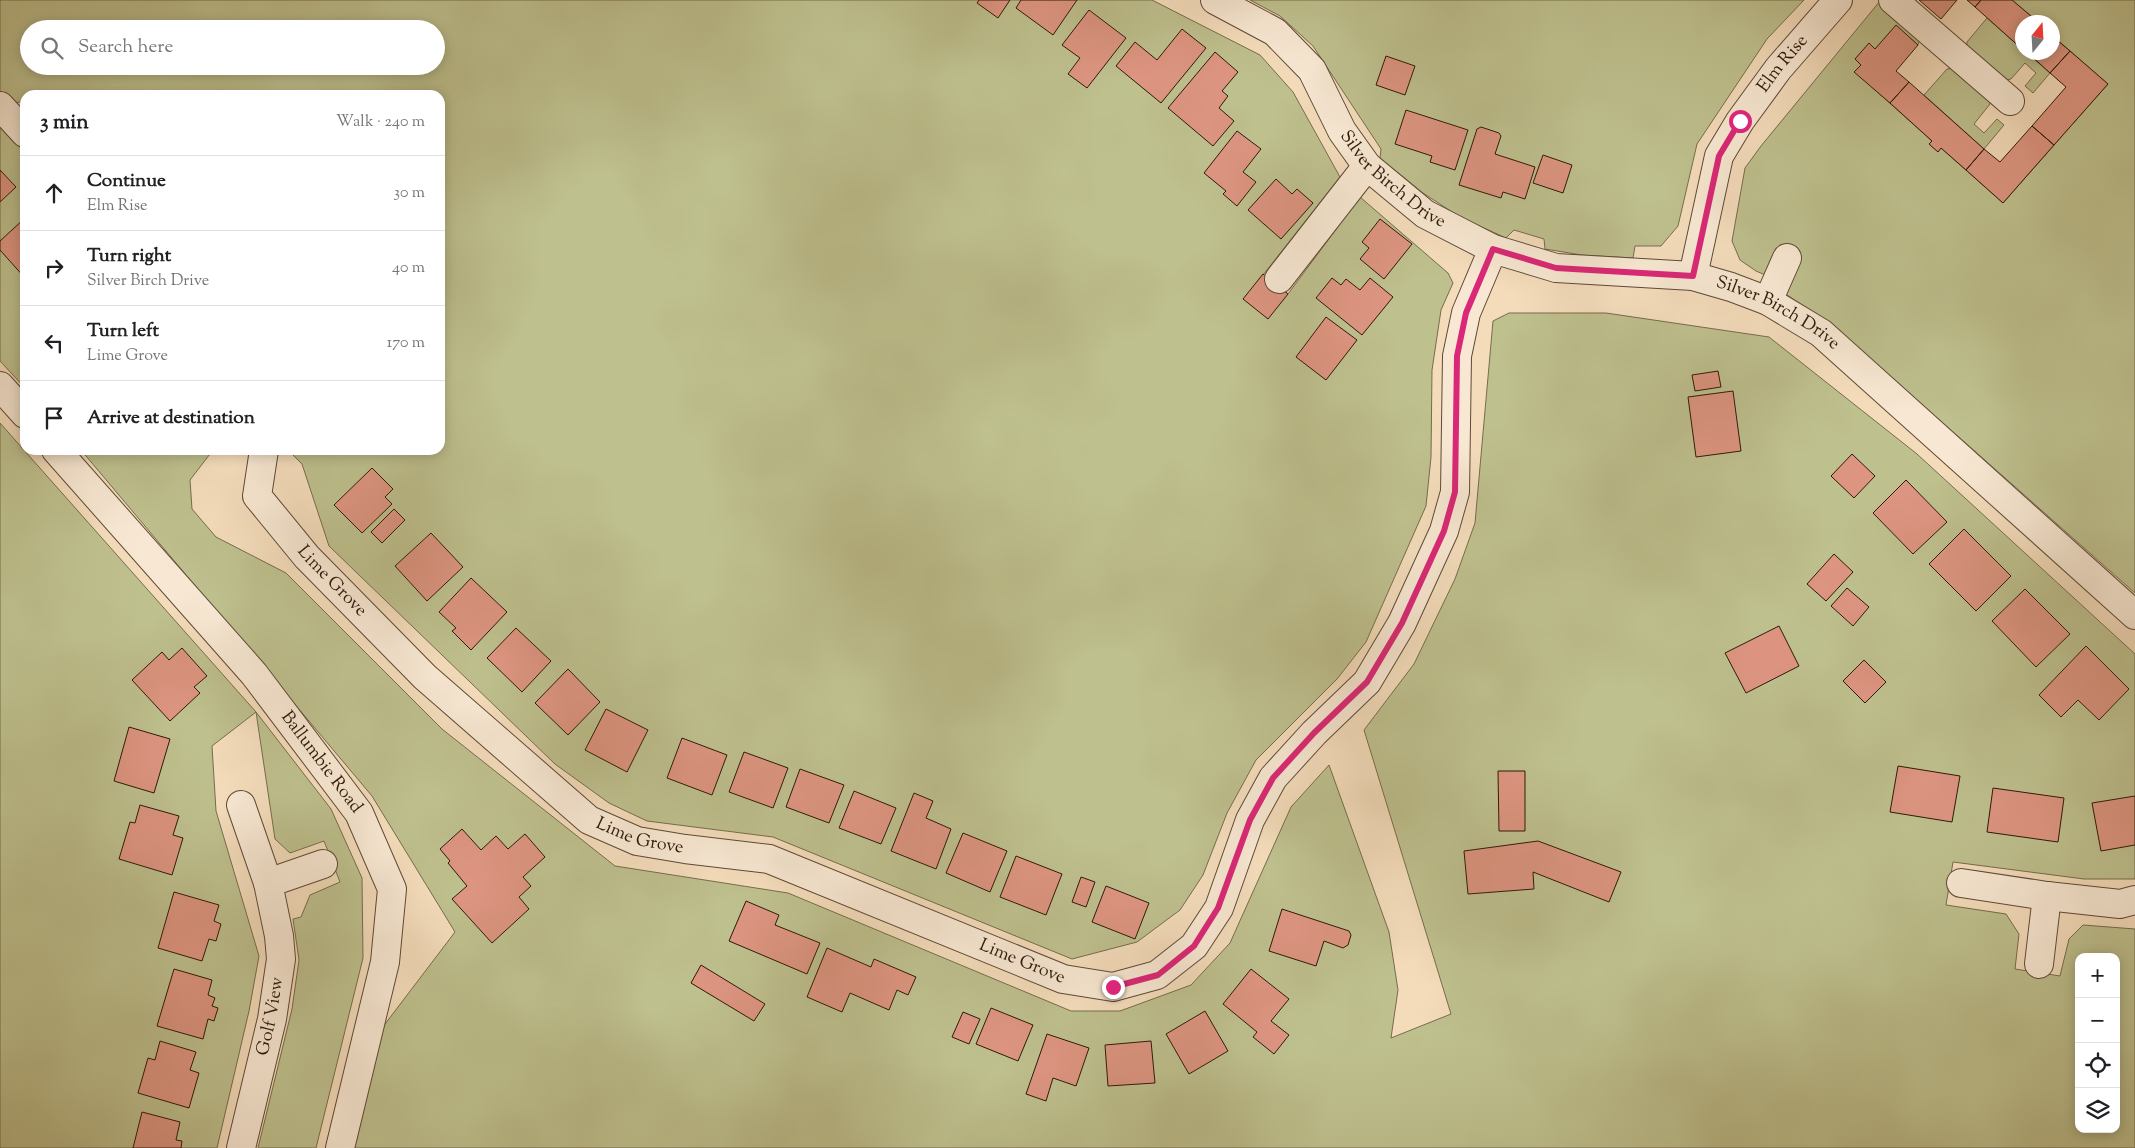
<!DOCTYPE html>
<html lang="en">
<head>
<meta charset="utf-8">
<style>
	:root { --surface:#fff; --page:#f6f6f6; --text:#202124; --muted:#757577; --line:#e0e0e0 }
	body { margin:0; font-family:"Sorts Mill Goudy",serif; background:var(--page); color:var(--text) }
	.controls { position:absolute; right:15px; bottom:15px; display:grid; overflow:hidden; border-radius:10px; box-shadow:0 2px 12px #0003 }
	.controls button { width:45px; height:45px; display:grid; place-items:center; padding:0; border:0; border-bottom:1px solid var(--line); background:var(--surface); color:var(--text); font:25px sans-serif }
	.compass { position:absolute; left:2015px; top:15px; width:45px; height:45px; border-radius:50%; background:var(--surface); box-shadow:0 2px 12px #0003; rotate:18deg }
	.stop { position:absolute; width:15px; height:15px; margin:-11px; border:4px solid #db2777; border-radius:50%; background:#fff }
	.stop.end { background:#db2777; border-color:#fff; box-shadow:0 1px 5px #0008 }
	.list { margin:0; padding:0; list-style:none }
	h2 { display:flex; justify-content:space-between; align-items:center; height:65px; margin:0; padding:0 20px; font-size:21px }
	h2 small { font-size:16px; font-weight:400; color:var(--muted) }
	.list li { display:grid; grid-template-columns:32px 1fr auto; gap:15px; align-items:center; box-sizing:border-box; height:75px; padding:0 20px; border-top:1px solid var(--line) }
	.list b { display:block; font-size:19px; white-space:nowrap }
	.list p { margin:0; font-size:16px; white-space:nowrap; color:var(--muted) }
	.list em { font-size:16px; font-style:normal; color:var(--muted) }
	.icon { flex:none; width:28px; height:28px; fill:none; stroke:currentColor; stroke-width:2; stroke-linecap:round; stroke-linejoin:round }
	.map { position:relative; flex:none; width:2135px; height:1148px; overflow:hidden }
	.search { position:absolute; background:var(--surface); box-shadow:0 2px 12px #0003; left:20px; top:20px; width:425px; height:55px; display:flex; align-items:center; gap:12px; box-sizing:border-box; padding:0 18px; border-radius:28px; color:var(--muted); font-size:19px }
	.panel { position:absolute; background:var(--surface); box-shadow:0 2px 12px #0003; left:20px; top:90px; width:425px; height:365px; border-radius:15px }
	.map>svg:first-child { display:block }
	.green { fill:#bec08e; stroke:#766c4c; fill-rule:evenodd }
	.building { fill:#dd9581; stroke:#2d1809 }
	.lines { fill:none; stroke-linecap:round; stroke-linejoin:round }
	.minor-casing { stroke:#5f4936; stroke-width:30 }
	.minor { stroke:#f8e8d3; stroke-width:28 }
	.route { stroke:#db2777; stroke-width:6 }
	.labels { text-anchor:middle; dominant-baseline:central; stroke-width:4.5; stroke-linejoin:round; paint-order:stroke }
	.street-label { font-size:18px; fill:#2d1809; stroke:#f8e8d3 }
</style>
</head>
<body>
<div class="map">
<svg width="2135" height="1148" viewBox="0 0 2135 1148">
	<rect width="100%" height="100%" fill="#f4dcbb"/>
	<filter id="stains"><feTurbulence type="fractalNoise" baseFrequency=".004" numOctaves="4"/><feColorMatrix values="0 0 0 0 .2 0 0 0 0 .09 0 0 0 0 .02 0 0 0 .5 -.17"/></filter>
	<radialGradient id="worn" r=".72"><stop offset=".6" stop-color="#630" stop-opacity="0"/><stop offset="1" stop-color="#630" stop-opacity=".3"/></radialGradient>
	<path class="green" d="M0 0H1152L1260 55 1293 92 1340 177 1263 275 1288 294 1360 197 1448 273 1453 283 1441 310 1432 370 1431 457 1426 506 1366 642 1337 679 1256 760 1227 813 1203 875 1180 910 1137 942 1072 959 773 837 647 821 609 803 555 764 329 546 302 464 288 450H440V95H25V107L20 102 11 103 0 96ZM29 29H436V66H29Z
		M1250 0H1804L1767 39 1697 144 1678 226 1661 246H1635L1633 258 1582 255 1545 249 1544 239 1514 230 1506 238 1460 217 1423 193 1380 158 1381 149 1313 46 1280 16Z
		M2012 0H2135V593L1831 324 1784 293V283L1756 271 1740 260 1732 241 1745 168 1761 146 1880 1 1920 37 1918 45 1896 26 1875 49 1869 44 1855 59 1861 65 1855 72 1932 141 1929 144 1938 151 1941 148 2003 203 2108 84 2053 36 2052 22H2045L2042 19 2038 22Z
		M1987 18 2022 49V52L2027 53 2050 73 2033 93 2025 86 2036 73 2025 63 2011 79 2001 81 1966 52 1967 42Z
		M1956 68 1989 96 1990 104 1974 124 1984 133 1997 119 2004 125 1984 149 1924 95 1947 69Z
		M0 116 25 144V388L0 361Z
		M1509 313H1606L1769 337 1917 454 2135 654V879H2084L1953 862 1946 905 2006 914 2019 934 2015 969 2060 976 2069 939 2083 925 2135 929V1148H349L376 1036 455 932 372 796 81 450H213L190 480 192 509 216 537 286 573 442 729 615 866 788 893 1071 1011H1120L1191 985 1230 943 1291 807 1329 765 1389 932 1398 990 1391 1038 1451 1014 1364 730 1414 664 1455 579 1475 523 1493 321ZM2079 957H2116V1129H2079Z
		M0 423 256 712 331 809 362 878 363 958 316 1148H258L292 1009 299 960 293 919 301 917 310 895 340 882 324 841 290 853 275 839 256 712 212 746 216 811 259 956 249 1011 217 1148H0Z"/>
	<path class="building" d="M979 0H1010L998 18 977 3Z
		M1021 0H1077L1053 35 1016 8Z
		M1919 0H1957L1941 19Z
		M1967 0H1981L1975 7Z
		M1981 0H2012L2038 22H2022V49L1975 7Z
		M1089 10 1126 38 1087 88 1068 74 1080 58 1062 45Z
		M1896 25 1918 45 1896 71 1909 82 1890 103 1854 72 1861 65 1855 59 1869 43 1875 49Z
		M1182 29 1206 48 1161 103 1116 66 1135 42 1157 60Z
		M2052 36 2070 51 2050 73 2027 52H2052Z
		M2070 51 2108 84 2054 145 2032 126 2066 87 2050 73Z
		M1215 52 1238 72 1222 91 1228 96 1219 108 1234 121 1213 146 1168 108Z
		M1386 56 1415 66 1405 95 1376 85Z
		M1909 82 1984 149 1966 170 1941 148 1938 152 1929 144 1932 141 1890 103Z
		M1406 110 1468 130 1455 170 1430 162 1432 156 1395 144Z
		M2032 126 2054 145 2003 203 1966 170 1984 149 2000 162Z
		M1481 127 1499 133 1501 136 1495 154 1535 167 1525 199 1503 192 1501 198 1459 185 1477 129Z
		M1237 131 1261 149 1243 172 1256 182 1237 206 1223 194 1226 191 1204 173Z
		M1543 155 1572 165 1563 193 1533 183Z
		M0 170 16 187 0 202Z
		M1276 179 1292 194 1297 189 1313 203 1281 239 1248 210Z
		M25 218V278L0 250V241Z
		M1380 219 1412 244 1384 279 1360 259 1369 248 1362 242Z
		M1263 274 1288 294 1268 319 1243 299Z
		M1332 278 1341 285 1346 279 1360 290 1370 278 1393 297 1362 335 1316 298Z
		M1326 317 1357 340 1326 380 1296 357Z
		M1718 371 1721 387 1695 391 1692 375Z
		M1733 391 1741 451 1696 457 1688 397Z
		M1852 454 1875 476 1854 498 1831 476Z
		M372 468 393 489 385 497 392 504 362 533 334 505Z
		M1906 480 1947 522 1913 554 1873 513Z
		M394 509 405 520 382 543 371 532Z
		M1964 529 2011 576 1976 611 1929 564Z
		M431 533 463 567 427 601 395 566Z
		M1834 554 1853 572 1826 601 1807 584Z
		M471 578 507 612 471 650 452 631 456 628 439 612Z
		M1847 588 1869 607 1853 626 1831 606Z
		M2025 589 2070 634 2036 667 1992 621Z
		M1779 626 1799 666 1746 693 1725 653Z
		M516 628 551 661 522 692 487 658Z
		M2086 646 2129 689 2099 720 2078 700 2061 717 2039 695Z
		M182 648 207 676 194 687 200 693 170 721 132 680 162 652 169 660Z
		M1864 660 1886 682 1865 703 1843 681Z
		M568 669 600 702 568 735 535 703Z
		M606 709 648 730 627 772 585 750Z
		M129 727 170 739 154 793 114 781Z
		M682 738 727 755 712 795 667 778Z
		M744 752 788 768 773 808 729 792Z
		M1898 766 1960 776 1952 822 1890 812Z
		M800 769 844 785 829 823 786 807Z
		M1498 771H1525V831H1499Z
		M1993 788 2064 798 2058 842 1987 832Z
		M854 791 896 808 881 844 839 828Z
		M914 793 933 801 926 818 951 829 936 869 891 851Z
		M2135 796V845L2101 851 2092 803Z
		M140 805 179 816 173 835 183 838 172 875 119 859 130 822 135 823Z
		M462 829 481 850 496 836 508 849 525 834 545 857 523 877 531 886 519 897 529 909 492 943 452 899 467 886 448 863 450 861 440 849Z
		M963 833 1007 851 990 892 946 873Z
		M1538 841 1621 872 1609 902 1533 872 1534 889 1468 894 1464 851Z
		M1016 856 1062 874 1046 915 1000 897Z
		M1081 877 1095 882 1086 907 1072 902Z
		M1106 886 1149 903 1135 939 1092 922Z
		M174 892 219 905 214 921 221 924 216 941 209 939 202 961 158 948Z
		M746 901 779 915 775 925 820 943 807 974 729 941Z
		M1282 909 1349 931 1351 935 1348 945 1343 948 1324 941 1316 966 1269 951Z
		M827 948 871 967 874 959 916 977 908 995 897 990 889 1010 850 993 842 1012 807 997Z
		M701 965 765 1004 754 1021 691 983Z
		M174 969 212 980 208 995 215 998 212 1006 218 1008 214 1021 208 1019 203 1039 157 1026Z
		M1251 969 1289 999 1271 1021 1289 1035 1274 1054 1253 1037 1257 1032 1223 1004Z
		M991 1008 1033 1025 1018 1061 976 1044Z
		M1205 1011 1228 1051 1189 1074 1166 1034Z
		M963 1012 980 1019 969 1044 952 1037Z
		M1047 1034 1089 1048 1076 1086 1053 1078 1046 1101 1026 1094Z
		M160 1041 196 1052 190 1070 199 1073 189 1108 138 1093 148 1058 155 1060Z
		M1151 1041 1155 1083 1108 1086 1105 1045Z
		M142 1112 180 1122 176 1140 182 1141 181 1148H133Z"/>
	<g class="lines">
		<g class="minor-casing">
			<g id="minor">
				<path id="s1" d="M1215 0 1275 32 1312 70 1342 131 1367 166 1425 214 1493 249 1556 268 1693 276 1731 287 1768 301 1821 333 2135 615"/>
				<path d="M1893 0 2010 101"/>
				<path d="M0 106 25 133"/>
				<path id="s2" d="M1693 276 1719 156 1740 121 1778 69 1838 0"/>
				<path d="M1279 279 1367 166"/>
				<path d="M1768 301 1787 258"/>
				<path d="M0 386 25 414"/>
				<path id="s3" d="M56 450 254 674 359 813 392 889 385 962 340 1148"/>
				<path id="s4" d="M264 450 257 496 307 557 425 677 589 820 637 841 685 849 769 859 1063 979 1113 987 1157 975 1194 946 1219 908 1250 820 1273 778 1314 733 1367 682 1402 623 1444 531 1455 492 1457 356 1466 313 1493 249"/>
				<path d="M268 883 323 864"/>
				<path d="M1961 883 2047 896 2120 904 2135 900"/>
				<path d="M2039 964 2047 896"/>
				<path id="s5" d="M241 1148 272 1019 281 959 279 936 268 883 241 805"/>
			</g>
		</g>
		<use href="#minor" class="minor"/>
	</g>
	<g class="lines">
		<path class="route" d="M1113 987 1158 975 1194 946 1218 908 1250 820 1273 778 1314 733 1367 682 1402 623 1444 531 1455 492 1457 356 1466 313 1493 249 1556 268 1693 276 1719 156 1740 121"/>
	</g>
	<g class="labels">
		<g class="street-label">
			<text stroke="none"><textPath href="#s2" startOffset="235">Elm Rise</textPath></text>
			<text stroke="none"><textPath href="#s1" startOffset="260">Silver Birch Drive</textPath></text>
			<text stroke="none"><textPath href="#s1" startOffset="680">Silver Birch Drive</textPath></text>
			<text stroke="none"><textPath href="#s4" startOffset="160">Lime Grove</textPath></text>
			<text stroke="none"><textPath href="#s3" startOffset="410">Ballumbie Road</textPath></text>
			<text stroke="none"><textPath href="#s4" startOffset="565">Lime Grove</textPath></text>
			<text stroke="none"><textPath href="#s4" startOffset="970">Lime Grove</textPath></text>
			<text stroke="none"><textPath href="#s5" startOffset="135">Golf View</textPath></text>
		</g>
	</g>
	<rect width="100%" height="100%" filter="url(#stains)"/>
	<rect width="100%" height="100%" fill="url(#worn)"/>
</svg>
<div class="controls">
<button>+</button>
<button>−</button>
<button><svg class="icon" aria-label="locate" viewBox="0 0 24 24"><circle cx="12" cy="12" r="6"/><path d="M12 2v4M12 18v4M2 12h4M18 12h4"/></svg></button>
<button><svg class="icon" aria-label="layers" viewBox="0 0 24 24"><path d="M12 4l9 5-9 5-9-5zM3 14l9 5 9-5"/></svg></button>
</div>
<svg class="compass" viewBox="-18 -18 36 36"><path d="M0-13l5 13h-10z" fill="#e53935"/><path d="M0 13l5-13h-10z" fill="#757577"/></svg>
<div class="stop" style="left:1740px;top:121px"></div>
<div class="stop end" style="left:1113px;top:987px"></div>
<div class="search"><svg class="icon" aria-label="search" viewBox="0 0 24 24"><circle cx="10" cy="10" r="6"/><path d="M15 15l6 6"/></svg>Search here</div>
<section class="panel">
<h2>3 min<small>Walk · 240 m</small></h2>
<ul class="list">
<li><svg class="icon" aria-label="ahead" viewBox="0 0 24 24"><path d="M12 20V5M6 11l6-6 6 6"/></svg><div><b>Continue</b><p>Elm Rise</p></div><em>30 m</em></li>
<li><svg class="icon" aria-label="right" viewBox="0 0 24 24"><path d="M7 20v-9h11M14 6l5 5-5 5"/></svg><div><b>Turn right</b><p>Silver Birch Drive</p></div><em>40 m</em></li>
<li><svg class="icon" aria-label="left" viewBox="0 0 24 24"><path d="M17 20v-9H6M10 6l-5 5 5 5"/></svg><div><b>Turn left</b><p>Lime Grove</p></div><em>170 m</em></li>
<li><svg class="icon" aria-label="arrive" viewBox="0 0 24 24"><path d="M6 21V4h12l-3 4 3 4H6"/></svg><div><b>Arrive at destination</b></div></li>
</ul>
</section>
</div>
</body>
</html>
